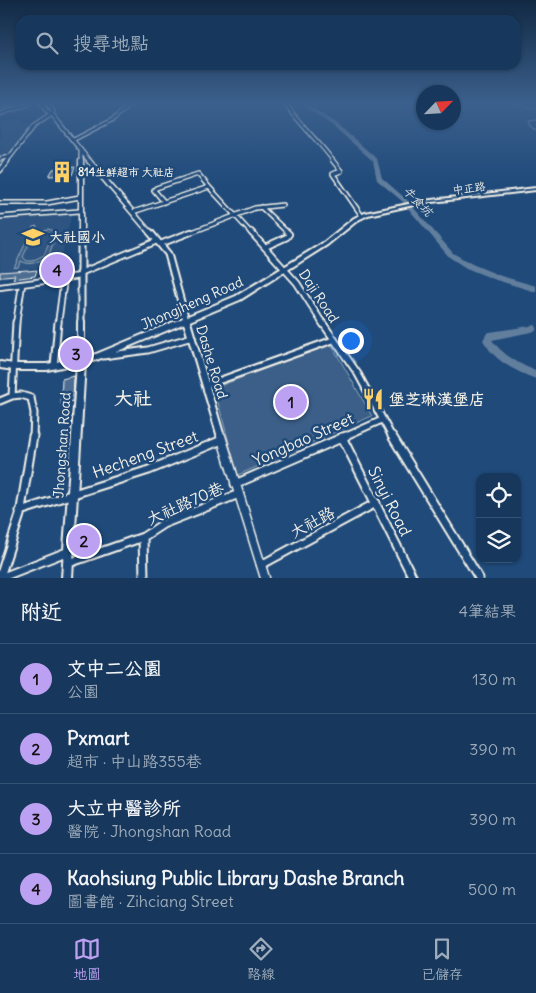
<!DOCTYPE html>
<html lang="zh-TW">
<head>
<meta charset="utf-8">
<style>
	:root { --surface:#17385c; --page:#203f62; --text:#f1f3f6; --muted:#9eacbb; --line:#365272; --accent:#bca0f2 }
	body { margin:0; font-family:Delius,"LXGW WenKai TC",sans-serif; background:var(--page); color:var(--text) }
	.controls { position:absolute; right:15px; bottom:15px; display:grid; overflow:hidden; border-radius:10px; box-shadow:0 1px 4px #0004 }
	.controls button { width:45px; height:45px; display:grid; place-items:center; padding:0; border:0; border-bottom:1px solid var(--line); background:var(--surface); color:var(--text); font:25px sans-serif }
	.compass { position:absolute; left:416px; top:85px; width:45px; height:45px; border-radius:50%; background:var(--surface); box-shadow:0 1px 4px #0004; rotate:65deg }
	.you { position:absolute; left:350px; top:340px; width:18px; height:18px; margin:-12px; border:4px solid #fff; border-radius:50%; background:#1a73e8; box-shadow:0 0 0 8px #1a73e833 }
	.badge { display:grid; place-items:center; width:32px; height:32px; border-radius:50%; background:var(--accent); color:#111; font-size:16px; font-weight:700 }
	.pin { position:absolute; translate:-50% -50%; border:2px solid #fff; box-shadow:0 1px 5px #0006 }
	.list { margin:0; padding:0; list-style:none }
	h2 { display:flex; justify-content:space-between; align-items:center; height:65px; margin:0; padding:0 20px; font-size:21px }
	h2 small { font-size:16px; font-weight:400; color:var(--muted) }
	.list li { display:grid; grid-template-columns:32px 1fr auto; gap:15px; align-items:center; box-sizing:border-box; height:70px; padding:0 20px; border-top:1px solid var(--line) }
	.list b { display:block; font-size:19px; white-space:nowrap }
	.list p { margin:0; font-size:16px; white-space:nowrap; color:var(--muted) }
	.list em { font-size:16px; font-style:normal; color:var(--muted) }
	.icon { flex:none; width:28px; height:28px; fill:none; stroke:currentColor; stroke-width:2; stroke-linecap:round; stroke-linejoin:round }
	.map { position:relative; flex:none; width:536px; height:578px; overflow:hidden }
	.search { position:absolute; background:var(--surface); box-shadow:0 1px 4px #0004; left:15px; right:15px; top:15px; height:55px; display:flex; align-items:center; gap:12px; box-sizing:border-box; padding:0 18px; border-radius:15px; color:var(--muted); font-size:19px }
	.sheet { height:345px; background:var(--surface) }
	nav { display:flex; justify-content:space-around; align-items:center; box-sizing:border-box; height:70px; border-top:1px solid var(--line); background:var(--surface); font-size:14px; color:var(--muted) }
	nav a { display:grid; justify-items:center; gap:2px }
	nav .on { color:var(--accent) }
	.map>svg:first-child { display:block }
	.built { fill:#2d5581 }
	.green { fill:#3a5f88; stroke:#97a8b8; fill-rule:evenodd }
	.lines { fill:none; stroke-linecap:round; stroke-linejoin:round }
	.stream { stroke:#9cacbb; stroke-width:1 }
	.river { fill:#627e9d; fill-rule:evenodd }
	.building { fill:#4d6e92; stroke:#f4f1e8 }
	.minor-far4-casing { stroke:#f4f1e8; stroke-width:5 }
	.minor-far3-casing { stroke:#f4f1e8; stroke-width:6 }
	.minor-far2-casing { stroke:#f4f1e8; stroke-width:8 }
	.minor-far1-casing { stroke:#f4f1e8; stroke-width:9 }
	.minor-casing { stroke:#f4f1e8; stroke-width:11 }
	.tertiary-far4-casing { stroke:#f4f1e8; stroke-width:5.5 }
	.tertiary-far3-casing { stroke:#f4f1e8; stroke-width:7 }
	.tertiary-far2-casing { stroke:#f4f1e8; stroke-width:9 }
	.tertiary-far1-casing { stroke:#f4f1e8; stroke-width:10 }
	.tertiary-casing { stroke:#f4f1e8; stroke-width:11 }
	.secondary-casing { stroke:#f4f1e8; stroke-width:4 }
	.minor-far4 { stroke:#1f4a7a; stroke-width:2.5 }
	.minor-far3 { stroke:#1f4a7a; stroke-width:3 }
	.minor-far2 { stroke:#1f4a7a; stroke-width:4.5 }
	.minor-far1 { stroke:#1f4a7a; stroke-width:5 }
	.minor { stroke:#1f4a7a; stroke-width:7 }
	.tertiary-far4 { stroke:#1f4a7a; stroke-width:3 }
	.tertiary-far3 { stroke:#1f4a7a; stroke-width:4 }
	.tertiary-far2 { stroke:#1f4a7a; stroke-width:5 }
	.tertiary-far1 { stroke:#1f4a7a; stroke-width:6 }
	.tertiary { stroke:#1f4a7a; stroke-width:8 }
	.secondary { fill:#1f4a7a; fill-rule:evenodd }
	.labels { text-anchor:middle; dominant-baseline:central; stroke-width:5; stroke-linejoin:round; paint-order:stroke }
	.far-poi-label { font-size:11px; font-weight:bold; fill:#f4f1e8; stroke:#1f4a7a; text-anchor:start }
	.far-street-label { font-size:11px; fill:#f4f1e8; stroke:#1f4a7a }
	.far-water-label { font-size:12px; font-style:italic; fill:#dee0dd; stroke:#1f4a7a }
	.poi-label { font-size:14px; font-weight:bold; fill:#f4f1e8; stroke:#1f4a7a; text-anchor:start }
	.street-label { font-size:14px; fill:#f4f1e8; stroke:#1f4a7a }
	.near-poi-label { font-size:16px; font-weight:bold; fill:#f4f1e8; stroke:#1f4a7a; text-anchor:start }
	.near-street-label { font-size:16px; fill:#f4f1e8; stroke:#1f4a7a }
	.near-quarter-label { font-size:19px; font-weight:bold; fill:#f4f1e8; stroke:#1f4a7a }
</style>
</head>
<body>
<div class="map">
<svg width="536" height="578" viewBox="0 0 536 578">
	<rect width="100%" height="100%" fill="#1f4a7a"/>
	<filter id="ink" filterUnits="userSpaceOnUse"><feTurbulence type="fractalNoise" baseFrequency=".02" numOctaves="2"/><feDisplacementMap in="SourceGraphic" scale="10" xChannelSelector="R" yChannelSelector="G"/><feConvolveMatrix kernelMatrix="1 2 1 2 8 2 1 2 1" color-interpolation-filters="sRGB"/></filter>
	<g filter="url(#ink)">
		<path class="built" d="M19 119 30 126 8 156 0 158V122Z
			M72 213 62 255 63 266 0 271V219Z"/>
		<path class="green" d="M37 226 36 232 48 229 57 232 49 255C40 261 31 267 21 261L18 267 14 268 33 227ZM48 232 52 235 44 255 32 261H27L23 257C29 244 32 232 48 232Z
			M331 344 372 416 238 475 214 388Z"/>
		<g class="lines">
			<path class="stream" d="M516 104 536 110
				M536 120 528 121 530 126 536 131"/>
			<path class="river" d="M301 104H306L337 124 377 159 382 178 406 199 453 253 472 264 501 276 536 286V292L496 280 466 268 449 257 402 201 377 180 373 161 333 126Z
				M536 325V331L492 340C503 355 519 364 536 371V379C515 371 494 361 483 340L487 333 490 332Z"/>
		</g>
		<path class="building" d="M75 167 72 175 49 176 53 169Z
			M28 270V271L37 270 35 276 13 279 15 275 4 276 0 278V272Z
			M74 376 73 401 61 404 62 379Z"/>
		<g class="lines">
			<g class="minor-far4-casing">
				<path id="minor-far4" d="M286 104C300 125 319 141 334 162
					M0 107 11 104
					M0 114 30 104
					M73 140 112 120 132 104
					M0 159 11 156"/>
			</g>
			<g class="minor-far3-casing">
				<path id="minor-far3" d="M333 161 341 171 333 174 362 216
					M164 202 154 190 156 188 198 174 209 187
					M0 203H47L80 197
					M261 207 289 234
					M133 212 209 187 252 234
					M0 217 79 211
					M187 234 255 208 283 205"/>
			</g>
			<g class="minor-far2-casing">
				<path id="minor-far2" d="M251 232 297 283 323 324
					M160 244 191 232
					M265 247 287 237 289 234 287 232
					M80 273 157 241
					M0 287 80 276
					M16 324 22 285
					M58 324 64 279"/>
			</g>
			<g class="minor-far1-casing">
				<path id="minor-far1" d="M16 322 12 396 21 395 31 398 34 413 33 437
					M322 322 358 374 392 437
					M103 356 148 350 192 337
					M54 366 58 322
					M207 385 333 340
					M0 401 12 396
					M344 437 382 420"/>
			</g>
			<g class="minor-casing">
				<path id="minor" d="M392 436 479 578
					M342 437 413 578
					M235 484 346 436
					M20 511 149 470 222 440
					M143 537 144 578
					M69 563 143 537 163 524 239 494
					M261 565 376 503
					M0 577 20 515 33 436
					M0 578 69 551"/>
			</g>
			<g class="tertiary-far4-casing">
				<path id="tertiary-far4" d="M42 104 47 112 52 114
					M48 104 53 111 52 114 90 162
					M81 152V162
					M6 162 34 126 52 114"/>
			</g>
			<g class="tertiary-far3-casing">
				<path id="tertiary-far3" d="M81 161V234
					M89 161 151 234
					M0 170 7 161"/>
			</g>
			<g class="tertiary-far2-casing">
				<path id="tertiary-far2" d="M81 232V324
					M150 232 168 254 187 324"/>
			</g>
			<g class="tertiary-far1-casing">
				<path id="tertiary-far1" d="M81 322V360
					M187 322 221 437"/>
			</g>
			<g class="tertiary-casing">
				<path id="tertiary" d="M221 436 265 578"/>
			</g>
			<g class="secondary-casing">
				<path id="secondary" d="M536 188V190L423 203 368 215 358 220 327 245 240 300 99 359 85 363 72 578H62L77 364 47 370H14L0 368V362L14 364H47L96 354 125 342 236 296 323 243 354 218 365 213 423 201Z"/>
			</g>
			<use href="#minor-far4" class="minor-far4"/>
			<use href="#minor-far3" class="minor-far3"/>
			<use href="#minor-far2" class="minor-far2"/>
			<use href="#minor-far1" class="minor-far1"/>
			<use href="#minor" class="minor"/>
			<use href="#tertiary-far4" class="tertiary-far4"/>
			<use href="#tertiary-far3" class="tertiary-far3"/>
			<use href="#tertiary-far2" class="tertiary-far2"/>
			<use href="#tertiary-far1" class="tertiary-far1"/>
			<use href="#tertiary" class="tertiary"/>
			<use href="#secondary" class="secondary"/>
		</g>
	</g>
	<linearGradient id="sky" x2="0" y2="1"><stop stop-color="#112943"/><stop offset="0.56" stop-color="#3c608d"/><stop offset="1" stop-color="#3c608d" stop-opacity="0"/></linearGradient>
	<rect width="536" height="185" fill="url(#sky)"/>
	<defs>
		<g id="building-bare" transform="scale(1.725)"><path d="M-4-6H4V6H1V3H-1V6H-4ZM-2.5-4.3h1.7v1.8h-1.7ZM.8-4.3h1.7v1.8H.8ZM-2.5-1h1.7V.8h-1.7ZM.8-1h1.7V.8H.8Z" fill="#ffd166" stroke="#1f4a7a" stroke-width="2.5" paint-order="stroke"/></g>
		<g id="school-bare" transform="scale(1.725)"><path d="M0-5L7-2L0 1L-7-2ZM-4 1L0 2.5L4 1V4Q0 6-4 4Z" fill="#ffd166" stroke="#1f4a7a" stroke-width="2.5" paint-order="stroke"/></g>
		<g id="restaurant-bare" transform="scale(1.725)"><path d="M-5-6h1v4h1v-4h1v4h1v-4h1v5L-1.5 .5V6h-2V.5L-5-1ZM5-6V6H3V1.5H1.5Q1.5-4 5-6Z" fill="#ffd166" stroke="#1f4a7a" stroke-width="2.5" paint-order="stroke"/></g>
	</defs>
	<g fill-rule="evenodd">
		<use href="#building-bare" x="62" y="172"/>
		<use href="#school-bare" x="33" y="237"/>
		<use href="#restaurant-bare" x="373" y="399"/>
	</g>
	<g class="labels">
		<g class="far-poi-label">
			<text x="78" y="172">814生鮮超市 大社店</text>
		</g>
		<g class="far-street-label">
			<text transform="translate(469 188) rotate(-7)">中正路</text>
		</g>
		<g class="far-water-label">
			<text transform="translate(418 201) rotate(46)">牛食坑</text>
		</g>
		<g class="poi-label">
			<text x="49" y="237">大社國小</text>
		</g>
		<g class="street-label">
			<text transform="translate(319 296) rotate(57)">Daji Road</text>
			<text transform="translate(192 303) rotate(-24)">Jhongjheng Road</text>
			<text transform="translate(212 362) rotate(73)">Dashe Road</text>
			<text transform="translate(62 445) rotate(-86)">Jhongshan Road</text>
		</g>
		<g class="near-poi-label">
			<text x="389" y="399">堡芝琳漢堡店</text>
		</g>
		<g class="near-street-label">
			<text transform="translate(303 439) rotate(-24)">Yongbao Street</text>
			<text transform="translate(145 454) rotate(-20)">Hecheng Street</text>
			<text transform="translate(390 501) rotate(63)">Sinyi Road</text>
			<text transform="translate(185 503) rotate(-24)">大社路70巷</text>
			<text transform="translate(312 522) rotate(-28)">大社路</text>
		</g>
		<g class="near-quarter-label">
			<text x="133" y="398">大社</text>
		</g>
	</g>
</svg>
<div class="controls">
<button><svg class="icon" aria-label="locate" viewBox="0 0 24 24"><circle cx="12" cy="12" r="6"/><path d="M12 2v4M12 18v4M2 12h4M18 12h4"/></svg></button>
<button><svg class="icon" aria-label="layers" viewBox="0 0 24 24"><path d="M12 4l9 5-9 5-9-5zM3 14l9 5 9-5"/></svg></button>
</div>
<svg class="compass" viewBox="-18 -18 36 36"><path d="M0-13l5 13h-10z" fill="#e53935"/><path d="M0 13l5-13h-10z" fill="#9eacbb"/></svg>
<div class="you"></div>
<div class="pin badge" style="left:291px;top:402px">1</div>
<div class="pin badge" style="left:84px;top:541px">2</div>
<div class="pin badge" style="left:76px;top:354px">3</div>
<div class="pin badge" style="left:57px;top:270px">4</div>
<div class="search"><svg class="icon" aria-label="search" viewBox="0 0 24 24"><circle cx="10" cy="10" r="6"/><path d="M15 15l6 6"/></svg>搜尋地點</div>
</div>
<section class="sheet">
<h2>附近<small>4筆結果</small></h2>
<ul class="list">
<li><span class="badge">1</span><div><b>文中二公園</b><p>公園</p></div><em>130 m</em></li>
<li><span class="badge">2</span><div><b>Pxmart</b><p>超市 · 中山路355巷</p></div><em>390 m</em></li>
<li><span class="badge">3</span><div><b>大立中醫診所</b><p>醫院 · Jhongshan Road</p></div><em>390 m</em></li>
<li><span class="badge">4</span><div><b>Kaohsiung Public Library Dashe Branch</b><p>圖書館 · Zihciang Street</p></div><em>500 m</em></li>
</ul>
</section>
<nav>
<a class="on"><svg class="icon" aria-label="map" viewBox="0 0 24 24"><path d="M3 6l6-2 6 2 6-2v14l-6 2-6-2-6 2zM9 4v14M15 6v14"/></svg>地圖</a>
<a><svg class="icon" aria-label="directions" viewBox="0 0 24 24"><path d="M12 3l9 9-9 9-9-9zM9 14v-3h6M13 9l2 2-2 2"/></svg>路線</a>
<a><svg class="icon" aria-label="saved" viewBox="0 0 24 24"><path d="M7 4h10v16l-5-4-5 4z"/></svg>已儲存</a>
</nav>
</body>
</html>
